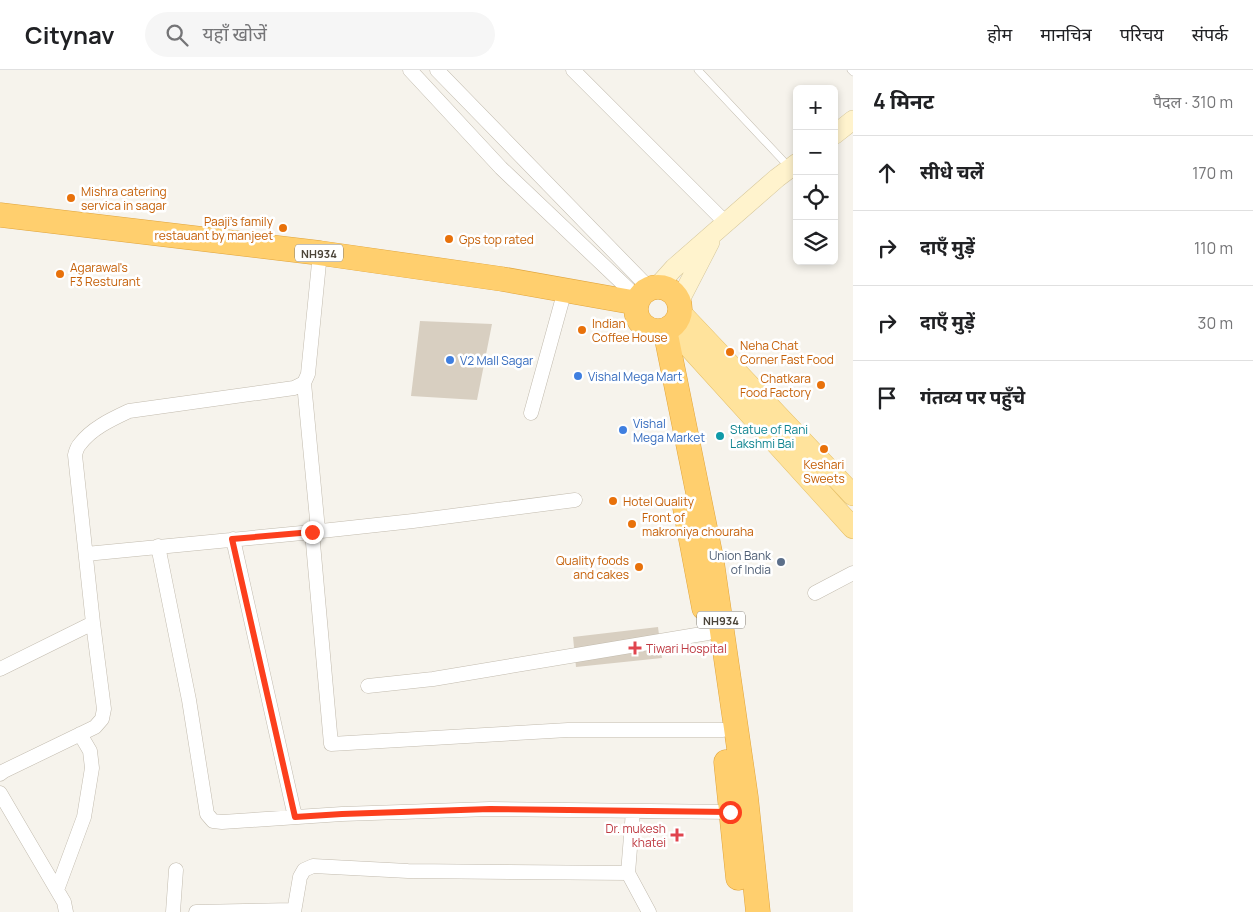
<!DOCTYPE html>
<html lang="hi">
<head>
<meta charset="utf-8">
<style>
	:root { --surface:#fff; --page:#f6f6f6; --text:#202124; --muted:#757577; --line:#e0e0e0 }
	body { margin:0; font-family:Manrope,"Noto Sans Devanagari",sans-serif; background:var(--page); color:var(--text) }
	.controls { position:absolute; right:15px; top:15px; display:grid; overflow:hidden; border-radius:8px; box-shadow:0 2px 8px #0003 }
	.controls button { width:45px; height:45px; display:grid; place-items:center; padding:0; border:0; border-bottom:1px solid var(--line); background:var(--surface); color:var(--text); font:25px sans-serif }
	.stop { position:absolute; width:15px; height:15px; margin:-11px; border:4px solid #fc3f1d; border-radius:50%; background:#fff }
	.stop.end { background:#fc3f1d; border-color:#fff; box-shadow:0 1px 5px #0008 }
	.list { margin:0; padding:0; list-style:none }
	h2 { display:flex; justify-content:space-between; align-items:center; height:65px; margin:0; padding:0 20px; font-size:21px }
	h2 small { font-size:16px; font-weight:400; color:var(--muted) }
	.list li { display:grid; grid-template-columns:32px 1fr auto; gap:15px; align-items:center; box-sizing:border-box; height:75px; padding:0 20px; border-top:1px solid var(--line) }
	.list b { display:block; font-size:19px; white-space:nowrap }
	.list em { font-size:16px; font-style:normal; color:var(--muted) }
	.icon { flex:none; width:28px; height:28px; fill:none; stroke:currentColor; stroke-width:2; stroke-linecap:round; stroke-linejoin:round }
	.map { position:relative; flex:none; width:853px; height:842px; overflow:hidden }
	header { display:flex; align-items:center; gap:30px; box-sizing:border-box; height:70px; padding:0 25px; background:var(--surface); border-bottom:1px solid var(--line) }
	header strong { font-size:24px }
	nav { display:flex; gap:28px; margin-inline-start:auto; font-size:18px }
	.search { width:350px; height:45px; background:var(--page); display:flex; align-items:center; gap:12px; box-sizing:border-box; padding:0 18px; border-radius:28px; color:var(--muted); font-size:19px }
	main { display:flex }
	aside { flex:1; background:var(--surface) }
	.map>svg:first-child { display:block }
	.building { fill:#d8cfc1 }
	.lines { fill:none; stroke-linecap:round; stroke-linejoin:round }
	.lane-casing { stroke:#c2bbae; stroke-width:8 }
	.street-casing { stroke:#c2bbae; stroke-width:15 }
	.secondary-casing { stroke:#d6c79b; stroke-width:20 }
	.primary-casing { stroke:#e6c16a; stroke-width:22 }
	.highway-casing { stroke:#e0a43c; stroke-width:25 }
	.lane { stroke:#fff; stroke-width:7 }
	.street { stroke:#fff; stroke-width:14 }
	.secondary { stroke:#fff3cd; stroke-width:19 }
	.primary { stroke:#ffe39c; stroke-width:21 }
	.highway { stroke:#ffcf6e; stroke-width:24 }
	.route { stroke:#fc3f1d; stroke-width:6 }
	.food-dot { fill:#e8710a; stroke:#fff; stroke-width:2 }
	.shop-dot { fill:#3f7fe0; stroke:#fff; stroke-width:2 }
	.culture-dot { fill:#0f9aa8; stroke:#fff; stroke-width:2 }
	.service-dot { fill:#5c6f8a; stroke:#fff; stroke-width:2 }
	.health-dot { fill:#e0444e; stroke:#fff; stroke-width:2 }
	.labels { text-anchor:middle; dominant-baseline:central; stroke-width:5; stroke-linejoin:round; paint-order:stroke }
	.shield { fill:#fff; stroke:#817c74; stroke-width:1 }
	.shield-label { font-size:11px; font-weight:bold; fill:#4b4439 }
	.food-label { font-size:12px; fill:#c56008; stroke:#fff; text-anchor:start }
	.shop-label { font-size:12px; fill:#366cbe; stroke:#fff; text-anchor:start }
	.culture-label { font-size:12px; fill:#0d838f; stroke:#fff; text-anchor:start }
	.service-label { font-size:12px; fill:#4e5e75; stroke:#fff; text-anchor:end }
	.health-label { font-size:12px; fill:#be3a42; stroke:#fff; text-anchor:start }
</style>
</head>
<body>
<header>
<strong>Citynav</strong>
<div class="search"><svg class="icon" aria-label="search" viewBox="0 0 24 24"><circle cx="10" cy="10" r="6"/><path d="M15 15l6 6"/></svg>यहाँ खोजें</div>
<nav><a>होम</a><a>मानचित्र</a><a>परिचय</a><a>संपर्क</a></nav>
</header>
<main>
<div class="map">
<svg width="853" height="842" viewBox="0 0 853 842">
	<rect width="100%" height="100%" fill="#f6f3ec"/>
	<path class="building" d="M420 251 492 254 477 330 411 326Z
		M658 557 662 588 576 597 573 567Z"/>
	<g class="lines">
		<g class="lane-casing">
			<path id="lane" d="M698 0 790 98
				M851 0 853 2"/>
		</g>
		<g class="street-casing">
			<path id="street" d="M410 0 501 98 639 229
				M437 0 650 219
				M573 0 726 153
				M304 313 318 460
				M531 343 565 220
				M312 462 331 674 568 660H723
				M233 469 295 747
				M158 476 189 630 207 744 213 751 222 752 342 744 490 739 730 742
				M86 484 312 462 413 451 575 430
				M815 523 853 503
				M0 599 93 553
				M368 616 433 609 708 563
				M0 704 4 701 95 657 102 649 104 639 93 553 75 385C76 381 77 377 80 374 92 358 112 349 129 341L294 318 304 313 308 304 320 183
				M0 723 64 832 66 842
				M633 741 628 803 649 842
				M57 820 84 747 92 698 90 681 80 664
				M173 842 176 800
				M196 842 294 840
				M294 842 300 807 304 800 313 796 408 801 628 803"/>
		</g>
		<g class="secondary-casing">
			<path id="secondary" d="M834 65 853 50
				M657 217 674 198 777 108 797 93
				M679 232 710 172"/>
		</g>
		<g class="primary-casing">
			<path id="primary" d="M680 242 853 425
				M671 257 853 458"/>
		</g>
		<g class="highway-casing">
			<path id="highway" d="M0 145 320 183 502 209 637 233
				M636 239a22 22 0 1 1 44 0a22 22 0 1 1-44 0Z
				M665 260 712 492 746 727 758 842
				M685 438 704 538
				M726 692 738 808"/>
		</g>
		<use href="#lane" class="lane"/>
		<use href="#street" class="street"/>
		<use href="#secondary" class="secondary"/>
		<use href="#primary" class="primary"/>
		<use href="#highway" class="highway"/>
	</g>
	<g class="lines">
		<path class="route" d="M312 462 232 469 295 747 342 744 490 739 730 742"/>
	</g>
	<g class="food-dot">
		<circle cx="71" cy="128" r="5"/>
		<circle cx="283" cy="158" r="5"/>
		<circle cx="449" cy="169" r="5"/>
		<circle cx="60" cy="204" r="5"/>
		<circle cx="582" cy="260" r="5"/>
		<circle cx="730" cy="282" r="5"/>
		<circle cx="821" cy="315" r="5"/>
		<circle cx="824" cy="379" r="5"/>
		<circle cx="613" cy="431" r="5"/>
		<circle cx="632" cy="454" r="5"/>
		<circle cx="639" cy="497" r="5"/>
	</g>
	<g class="shop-dot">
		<circle cx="450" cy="290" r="5"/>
		<circle cx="578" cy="306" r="5"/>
		<circle cx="623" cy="360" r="5"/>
	</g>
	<circle class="culture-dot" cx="720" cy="366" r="5"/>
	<circle class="service-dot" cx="781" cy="492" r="5"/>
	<g class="health-dot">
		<path d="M632.5 570.5h5v5h5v5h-5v5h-5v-5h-5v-5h5z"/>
		<path d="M674.5 757.5h5v5h5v5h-5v5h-5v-5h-5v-5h5z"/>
	</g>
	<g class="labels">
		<g class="shield">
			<rect x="295" y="174.5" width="48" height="17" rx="4"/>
			<rect x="697" y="541.5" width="48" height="17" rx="4"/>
		</g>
		<g class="shield-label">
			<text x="319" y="183">NH934</text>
			<text x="721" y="550">NH934</text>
		</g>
		<g class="food-label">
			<text x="81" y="121">Mishra catering<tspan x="81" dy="14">servica in sagar</tspan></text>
			<text x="273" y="151" text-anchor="end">Paaji's family<tspan x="273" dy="14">restauant by manjeet</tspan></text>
			<text x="459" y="169">Gps top rated</text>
			<text x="70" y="197">Agarawal's<tspan x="70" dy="14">F3 Resturant</tspan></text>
			<text x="592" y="253">Indian<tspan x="592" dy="14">Coffee House</tspan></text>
			<text x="740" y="275">Neha Chat<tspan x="740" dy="14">Corner Fast Food</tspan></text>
			<text x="811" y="308" text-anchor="end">Chatkara<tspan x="811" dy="14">Food Factory</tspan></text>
			<text x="824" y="394" text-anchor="middle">Keshari<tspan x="824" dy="14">Sweets</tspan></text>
			<text x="623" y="431">Hotel Quality</text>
			<text x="642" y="447">Front of<tspan x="642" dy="14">makroniya chouraha</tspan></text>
			<text x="629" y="490" text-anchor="end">Quality foods<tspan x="629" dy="14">and cakes</tspan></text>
		</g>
		<g class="shop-label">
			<text x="460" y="290">V2 Mall Sagar</text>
			<text x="588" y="306">Vishal Mega Mart</text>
			<text x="633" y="353">Vishal<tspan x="633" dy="14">Mega Market</tspan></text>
		</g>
		<g class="culture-label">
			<text x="730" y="359">Statue of Rani<tspan x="730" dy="14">Lakshmi Bai</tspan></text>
		</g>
		<g class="service-label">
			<text x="771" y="485">Union Bank<tspan x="771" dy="14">of India</tspan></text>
		</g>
		<g class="health-label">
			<text x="646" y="578">Tiwari Hospital</text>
			<text x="666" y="758" text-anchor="end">Dr. mukesh<tspan x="666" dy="14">khatei</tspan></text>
		</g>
	</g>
</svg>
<div class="controls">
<button>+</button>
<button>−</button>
<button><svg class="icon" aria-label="locate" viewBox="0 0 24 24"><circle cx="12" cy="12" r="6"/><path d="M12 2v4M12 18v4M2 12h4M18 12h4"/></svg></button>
<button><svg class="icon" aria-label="layers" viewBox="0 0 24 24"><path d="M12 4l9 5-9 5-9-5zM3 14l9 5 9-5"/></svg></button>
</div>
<div class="stop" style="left:730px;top:742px"></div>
<div class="stop end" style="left:312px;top:462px"></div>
</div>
<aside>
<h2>4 मिनट<small>पैदल · 310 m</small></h2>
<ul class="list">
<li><svg class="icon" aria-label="ahead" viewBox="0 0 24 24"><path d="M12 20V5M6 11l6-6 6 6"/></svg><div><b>सीधे चलें</b></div><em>170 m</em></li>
<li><svg class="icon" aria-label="right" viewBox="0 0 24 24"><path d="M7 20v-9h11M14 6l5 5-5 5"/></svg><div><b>दाएँ मुड़ें</b></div><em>110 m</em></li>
<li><svg class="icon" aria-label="right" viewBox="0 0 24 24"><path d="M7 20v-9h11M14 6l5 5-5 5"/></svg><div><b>दाएँ मुड़ें</b></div><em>30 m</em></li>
<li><svg class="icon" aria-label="arrive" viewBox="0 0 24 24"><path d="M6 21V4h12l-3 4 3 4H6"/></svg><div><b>गंतव्य पर पहुँचे</b></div></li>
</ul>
</aside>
</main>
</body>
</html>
